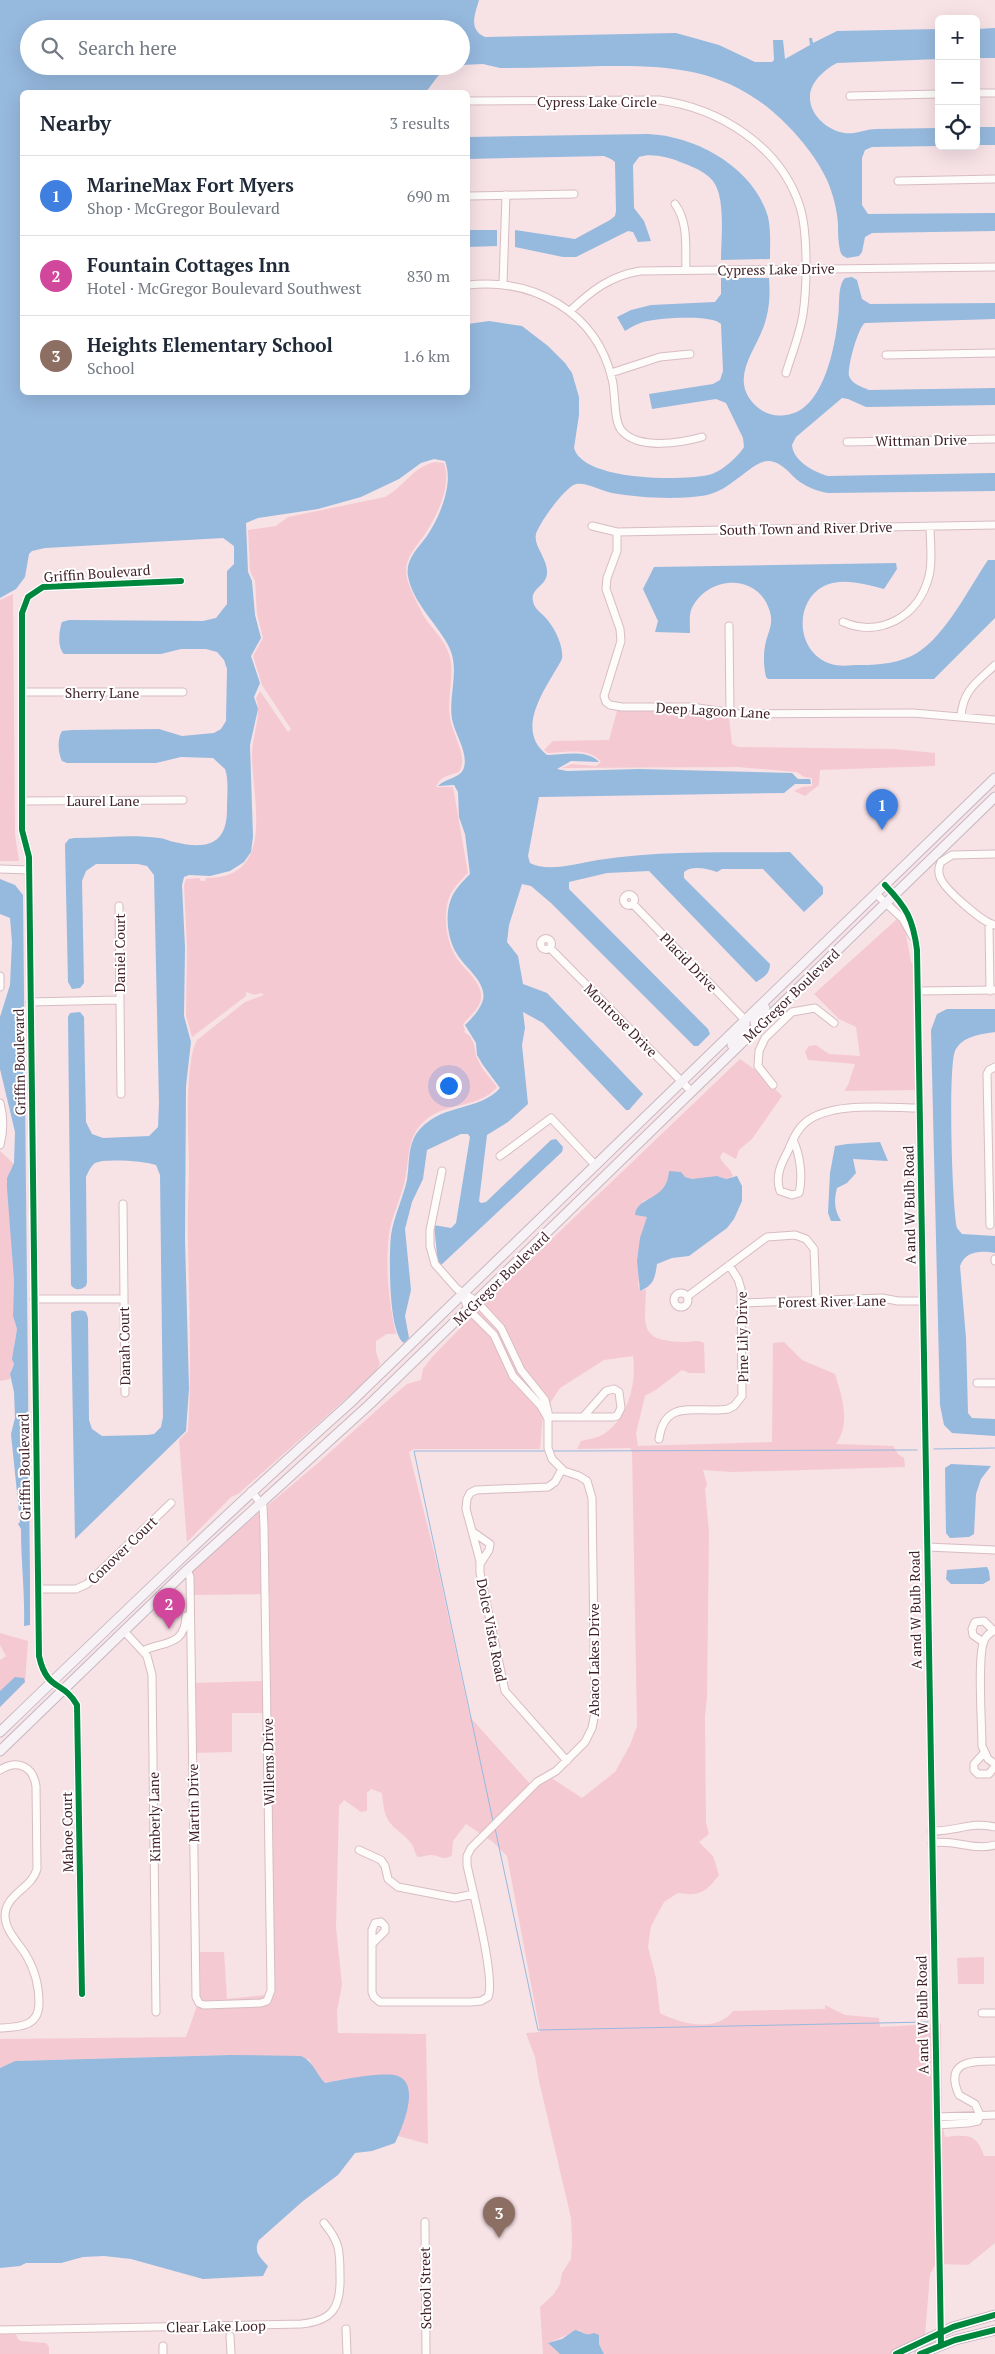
<!DOCTYPE html>
<html lang="en">
<head>
<meta charset="utf-8">
<style>
	:root { --surface:#fff; --page:#f6f6f7; --text:#1f2937; --muted:#747a83; --line:#e0e1e3; --accent:#d93025 }
	body { margin:0; font-family:"PT Serif",serif; background:var(--page); color:var(--text) }
	.controls { position:absolute; right:15px; top:15px; display:grid; overflow:hidden; border-radius:8px; box-shadow:0 5px 20px #0002 }
	.controls button { width:45px; height:45px; display:grid; place-items:center; padding:0; border:0; border-bottom:1px solid var(--line); background:var(--surface); color:var(--text); font:25px sans-serif }
	.you { position:absolute; left:448px; top:1085px; width:18px; height:18px; margin:-12px; border:4px solid #fff; border-radius:50%; background:#1a73e8; box-shadow:0 0 0 8px #1a73e833 }
	.badge { display:grid; place-items:center; width:32px; height:32px; border-radius:50%; background:var(--accent); color:#fff; font-size:16px; font-weight:700 }
	.pin { position:absolute; translate:-50% -41px; filter:drop-shadow(0 1px 2px #0008) }
	.pin::after { content:''; position:absolute; top:26px; width:18px; height:15px; background:inherit; clip-path:polygon(0 0,100% 0,50% 100%) }
	.list { margin:0; padding:0; list-style:none }
	h2 { display:flex; justify-content:space-between; align-items:center; height:65px; margin:0; padding:0 20px; font-size:21px }
	h2 small { font-size:16px; font-weight:400; color:var(--muted) }
	.list li { display:grid; grid-template-columns:32px 1fr auto; gap:15px; align-items:center; box-sizing:border-box; height:80px; padding:0 20px; border-top:1px solid var(--line) }
	.list b { display:block; font-size:19px; white-space:nowrap }
	.list p { margin:0; font-size:16px; white-space:nowrap; color:var(--muted) }
	.list em { font-size:16px; font-style:normal; color:var(--muted) }
	.icon { flex:none; width:28px; height:28px; fill:none; stroke:currentColor; stroke-width:2; stroke-linecap:round; stroke-linejoin:round }
	.map { position:relative; flex:none; width:995px; height:2354px; overflow:hidden }
	.search { position:absolute; background:var(--surface); box-shadow:0 5px 20px #0002; left:20px; top:20px; width:450px; height:55px; display:flex; align-items:center; gap:12px; box-sizing:border-box; padding:0 18px; border-radius:28px; color:var(--muted); font-size:19px }
	.panel { position:absolute; background:var(--surface); box-shadow:0 5px 20px #0002; left:20px; top:90px; width:450px; height:305px; border-radius:8px }
	.map>svg:first-child { display:block }
	.green { fill:#f5c9d2; fill-rule:evenodd }
	.water { fill:#96b9de }
	.lines { fill:none; stroke-linecap:round; stroke-linejoin:round }
	.stream { stroke:#96b9de; stroke-width:1 }
	.minor-casing { stroke:#d7bdc3; stroke-width:9 }
	.major-casing { stroke:#c7b8c1; stroke-width:11 }
	.minor { stroke:#fefbfb; stroke-width:7 }
	.major { stroke:#f7f2f6; stroke-width:9 }
	.cycleway-casing { stroke:#fff; stroke-width:9 }
	.cycleway { stroke:#00873e; stroke-width:6 }
	.labels { text-anchor:middle; dominant-baseline:central; stroke-width:4; stroke-linejoin:round; paint-order:stroke }
	.street-label { font-size:14px; fill:#411f27; stroke:#fff }
</style>
</head>
<body>
<div class="map">
<svg width="995" height="2354" viewBox="0 0 995 2354">
	<rect width="100%" height="100%" fill="#f7e2e6"/>
	<path class="green" d="M435 462 444 463C452 485 437 516 425 534 416 547 402 561 407 578 410 590 417 602 422 613 428 625 440 634 446 647 458 670 446 693 450 718 452 734 469 757 459 772 449 776 441 775 436 787H453L468 873C460 881 451 890 448 901 443 919 447 945 458 960 466 971 483 983 481 999 479 1009 469 1017 463 1024L465 1030 464 1032 470 1036 474 1044 476 1056 482 1068 497 1087C481 1107 448 1103 428 1118 406 1135 410 1156 405 1180 401 1199 391 1217 389 1235 385 1268 389 1303 396 1334H387L376 1341V1352L380 1364 374 1374 238 1494 231 1497 187 1542 179 1440 188 1431C192 1367 189 1304 188 1241 187 1214 189 1187 189 1160 188 1133 185 1061 197 1040L245 1002 264 995 261 993 255 995 246 992V996L192 1037 186 1016 187 947 184 885 186 879 199 878 201 881H205L206 878C277 879 252 799 252 755 252 735 262 716 256 698L260 691 288 732 291 729 262 685 253 656 263 638 257 614 255 581 250 571 248 530 276 526 288 517 385 497C405 486 411 468 435 462Z
		M13 594 15 834 19 861H0V600Z
		M692 709 729 717 732 744 738 747 894 749 935 753V766L820 770 819 785 805 796 794 791 802 787 812 786V778L804 777 797 772 737 767 562 768 572 764 596 766 601 762C590 747 564 752 548 753L544 750 553 741 609 740 617 711Z
		M897 919 905 929 911 962 915 965 917 1090 844 1091 848 1085 855 1064 808 1060 805 1052 809 1046 816 1045 829 1054 860 1056 856 1027 839 1019 814 994Z
		M740 1059 757 1071 782 1096 752 1139 739 1150 736 1159 723 1152 720 1157C723 1165 730 1167 733 1176L726 1179 717 1176 700 1179 669 1178 660 1194 643 1201 635 1215 647 1217V1222L643 1229 638 1285 640 1291 646 1289C645 1327 638 1341 685 1342 692 1342 697 1339 704 1343L705 1373H689L682 1370 657 1389 645 1396 636 1433 638 1446 772 1442 773 1343 784 1342 802 1360 835 1374C842 1397 851 1423 836 1444L893 1446 898 1454 904 1458 905 1467 733 1472 703 1470 707 1485 705 1489 709 1532 707 1697 705 1717 706 1823 709 1834 699 1842 713 1856 719 1875C707 1891 700 1897 678 1893L664 1902 651 1926 648 1947 656 1978 660 2013C680 2024 717 2033 733 2011L825 2009V2005L845 2015 879 2018 880 2027 932 2024 936 2264 930 2274 925 2336 890 2354H604L599 2344 579 2330 548 2343 560 2354H543L540 2307 554 2294 560 2284 562 2273 571 2259 572 2241 571 2218 539 2081 535 2057 526 2033 540 2032 507 1856 493 1842 466 1824 453 1841 452 1855C443 1862 440 1855 431 1855 427 1855 422 1857 418 1857 414 1853 415 1848 411 1843 405 1835 397 1831 391 1824 384 1817 383 1803 382 1793L371 1789 367 1793V1811L361 1812 344 1800 339 1806 336 1928 342 1985 337 2011 338 2033 426 2034 428 2144 398 2136 405 2118 397 2076 354 2078 324 2083 317 2075 309 2059 230 2055 15 2061 0 2068V2039L186 2037 198 2003 197 1952H224L227 1999 275 1994 267 1713H232V1752L191 1753 193 1683 268 1681 270 1594 192 1595 189 1572 318 1463 387 1401 407 1384 421 1380 423 1369 433 1356 485 1303ZM633 1356C637 1383 628 1418 604 1434 598 1438 589 1439 581 1441L577 1449 630 1448 632 1451 637 1726 630 1745 615 1772 582 1798 550 1777 533 1787 470 1717 437 1564 409 1452 414 1449H540L543 1414 560 1388 604 1360Z
		M0 1151 14 1164 10 1170 14 1280 13 1316 17 1329 14 1345V1364L11 1370 10 1379 0 1381Z
		M0 1633 28 1641 25 1682 0 1707V1660L6 1656 0 1645Z
		M984 1957V1984H958L957 1958Z
		M941 2023 942 2124 945 2137C966 2135 977 2133 984 2156H995V2243L968 2265 942 2264 937 2024Z
		M14 2331 18 2339 21 2341 46 2343 49 2347V2354H0V2332Z"/>
	<path class="water" d="M0 0H479C475 14 468 30 485 37L676 33 719 45 755 62H772L774 60 773 40H783L785 59 810 45 809 38H812L813 43 837 31 939 29V59L837 63C825 69 809 83 810 98 810 118 834 136 854 133 861 132 868 129 876 129 897 129 918 128 939 128V146L872 147 865 150 862 158V205L868 214 995 213V231L872 233 865 237 862 252 859 256 847 258C843 256 841 255 840 250 838 242 838 232 838 224 837 209 833 194 827 180 817 159 803 141 787 125 732 69 676 65 602 66 568 67 534 68 500 68L483 64 461 65V29H29V66H453L438 76 426 92H22V392H468V324L489 321 522 326 548 346 565 363 572 373 579 397V415L574 448C583 481 681 481 708 475 720 473 738 457 744 447L743 438 726 403 716 399 652 409 649 394 713 384 720 380 723 371 721 324C712 314 657 318 643 322 637 324 631 327 625 331L617 317 631 310 651 305 715 302 721 294V278H769C770 291 770 305 766 319 759 348 727 377 755 405 764 414 775 417 786 415 823 411 835 348 838 318 840 307 837 286 845 278L852 277 857 280 862 299 870 304 995 303V319L865 323C858 327 847 368 849 376 852 384 862 387 869 390L995 388V405L866 407 848 399 842 398 796 437 792 445C793 461 814 472 828 476L995 473V491L828 493C817 491 809 488 800 482 790 475 783 462 769 461 753 460 732 490 707 495 681 500 639 498 612 493 601 491 587 482 576 484 565 487 539 523 536 534 533 546 548 559 547 573 547 586 530 588 533 601 534 608 539 611 544 616 554 626 564 646 562 659 547 687 513 729 547 755 563 755 587 749 599 762L571 761 557 769 567 771 639 769 792 773 798 779H810L811 784H795L784 793 539 797 528 856 530 863C548 873 578 863 598 860 661 850 726 853 790 852L823 887V894L804 912 763 869H722L717 872C707 869 693 865 684 872V878L770 964C770 974 764 977 756 982L649 871 607 873 569 882V889L708 1029 710 1034 698 1046H694L551 903 531 886 522 884 509 925 507 942 518 956 523 984 547 993 643 1094 629 1110H626L543 1023 523 1012 525 1028 522 1045 528 1104 508 1122 487 1135 479 1201 481 1203 486 1202 551 1140 556 1139 563 1147 562 1152 440 1266 438 1264 434 1225 451 1228 456 1223 470 1137 468 1134H461L427 1150 423 1179 412 1202 405 1229 411 1290 405 1316 409 1338 404 1343C388 1333 389 1254 391 1235 394 1216 403 1198 407 1180 410 1163 407 1143 420 1129 444 1103 480 1111 500 1088L483 1065 477 1055 476 1043 465 1025C472 1018 480 1010 483 1000 487 982 465 968 457 954 448 941 445 917 450 902 453 891 462 882 470 874L465 834 459 817 458 792 454 785 438 786C444 779 459 778 463 770 470 755 455 735 452 719 448 694 461 669 448 645 435 621 413 603 408 576 405 560 418 548 427 536 440 516 454 484 445 461L434 459 421 463 399 479 361 497 318 509 258 518 246 523 248 572 252 581 255 615 261 638 251 656 260 683 254 697 258 709 250 745 253 837 251 852 244 862 230 871 210 876 189 875 184 877 182 885 185 948 184 1016 191 1042 186 1086 185 1240 189 1388 186 1431 75 1539 71 1313C77 1310 81 1310 86 1312L88 1318 89 1420 92 1429 102 1436 147 1435 154 1434 161 1427 163 1417 160 1175 156 1165C146 1161 104 1158 95 1163 91 1166 88 1172 86 1177L87 1282 86 1286C81 1290 75 1291 71 1285L68 1017 70 1013 80 1012 84 1017 86 1122 92 1134 103 1138 149 1136 158 1127 159 1103 154 875 147 866 138 864H96L86 871 82 881 84 983 80 988 72 989 68 982 65 844 69 839 74 838C102 838 132 834 159 838 164 838 169 841 174 842 207 850 228 845 227 807 227 795 229 780 225 769L213 758 181 757 156 763H67L62 761C58 753 57 739 62 731L72 730 159 729 182 736 214 733 221 729 226 721 227 669 224 660 217 652 206 649H181L161 654H64C57 647 59 630 62 622L69 620 203 621 216 618 227 604V571L234 564V546L223 538 45 548 32 551 29 554 25 577 16 589 0 598Z
		M995 28V58H976V29Z
		M976 127H995V145H976Z
		M648 134C697 136 754 168 768 217 771 230 770 246 770 259L721 260C721 239 726 198 713 181 705 171 691 166 680 162 668 157 651 153 639 157L633 165 634 208 644 221 651 241 638 242 633 232 628 231 576 257H563L515 247V230L575 239 610 220 615 216 616 211 615 162 611 159 604 156 468 159V137Z
		M468 230H497V246L468 247Z
		M988 560H995V618L934 679H768L766 677C764 668 763 657 765 646 767 633 775 624 769 609 756 572 706 576 691 610 689 617 690 626 690 633L655 632 658 621 643 589 654 567 896 563 897 569 884 589C865 584 842 577 824 586 793 602 796 653 831 664 840 667 852 665 861 665 881 665 900 663 917 653 946 635 969 588 988 560Z
		M0 879 15 885 23 895 30 1579V1625L24 1626C25 1593 21 1562 21 1529L18 1524 20 1522 11 1434 15 1418 14 1392 10 1374 14 1364 12 1359 17 1329 13 1316 14 1280 7 1188V1178L14 1163 15 1132 0 1069V1017L10 985 12 942 10 918 0 914Z
		M947 1009H995V1032C981 1034 962 1036 955 1051 948 1068 952 1207 957 1228L962 1234 995 1236V1253C981 1250 965 1251 960 1266L966 1338 968 1413 972 1418 995 1419V1436L952 1433 944 1425 940 1405 931 1030 937 1014Z
		M880 1142 888 1161 853 1159 856 1173 847 1183 837 1188C834 1200 834 1210 841 1221H831L828 1213 830 1173 835 1146 847 1144Z
		M669 1171 681 1172 685 1177 692 1179 717 1176 726 1179 737 1176 742 1186V1201L734 1219 727 1228 689 1256 672 1258 657 1264C655 1278 654 1285 640 1291L637 1261 640 1238 647 1217 635 1215C637 1195 667 1202 669 1171Z
		M951 1464 991 1466 981 1479 976 1494 974 1534 969 1537 950 1538 946 1533 945 1468Z
		M987 1567 989 1571 990 1580 983 1584H951L946 1579 947 1570Z
		M15 1677 24 1678 25 1682 0 1707V1691Z
		M230 2055 301 2056C313 2061 316 2074 325 2083 340 2080 384 2071 398 2076 421 2085 402 2128 395 2143L372 2151 355 2153 338 2175 303 2201 259 2240C253 2252 260 2257 268 2266L263 2276 203 2279 131 2259 104 2256 83 2257 61 2263H26L20 2266 0 2268V2068L15 2061Z
		M575 2330C583 2331 585 2337 594 2333L599 2335V2344L604 2354H560L548 2343 562 2339Z"/>
	<g class="lines">
		<path class="stream" d="M934 1449 995 1448
			M553 1451 917 1450
			M493 1821 414 1451H547
			M495 1828 538 2030 928 2022"/>
		<g class="minor-casing">
			<path id="minor" d="M976 93H995
				M850 96 939 94
				M468 101 659 100C719 108 781 146 800 207 808 232 807 288 803 314 800 334 792 353 786 373
				M898 181 995 179
				M468 196 574 194
				M675 204C689 224 685 247 686 270
				M503 284 506 195
				M468 285C533 278 596 311 612 379 616 392 613 422 622 431 639 450 681 443 702 437
				M570 311C591 291 610 276 640 271L995 267
				M886 355 995 353
				M611 373 660 357 690 354
				M847 442 995 439
				M592 526 617 532 995 525
				M617 532V551L607 578 606 589 620 629 621 641 604 696 606 702 610 705 622 707H691L740 714 913 713 995 720
				M843 622C881 638 919 616 929 576 933 561 930 542 930 526
				M729 626 730 713
				M22 692H183
				M961 716C963 690 977 682 995 665
				M22 801 183 800
				M995 854 952 855 941 862C939 866 938 872 940 877 944 889 983 923 995 925
				M0 869 29 870
				M885 885C907 908 913 919 917 950L941 2345
				M876 894 903 919 913 937
				M623.5 900a5.5 5.5 0 1 1 11 0a5.5 5.5 0 1 1-11 0Z
				M633 904 745 1020
				M119 906 121 1094
				M989 923 990 991
				M540.5 944a5.5 5.5 0 1 1 11 0a5.5 5.5 0 1 1-11 0Z
				M550 948 692 1092
				M0 976V987
				M918 991 995 990
				M30 1002 119 1000
				M773 1085 758 1066 759 1051 765 1038 792 1012 815 1008 834 1023
				M0 1103C4 1118 4 1130 0 1145
				M793 1140C800 1154 803 1177 799 1193L792 1195 780 1191C775 1176 781 1164 788 1151 792 1141 797 1129 806 1122 831 1101 888 1108 920 1108
				M500 1156 551 1118 596 1166
				M123 1204 125 1393
				M990 1225 987 1074 989 1070 995 1067
				M995 1259V1261
				M674 1300a7 7 0 1 1 14 0a7 7 0 1 1-14 0Z
				M463 1295 468 1309 494 1335 513 1376 540 1405 546 1415
				M688 1296 767 1237 795 1235 806 1239 814 1249 816 1301
				M34 1299H124
				M741 1303 882 1298 898 1301H923
				M977 1383H995
				M547 1417H613L617 1416 621 1408 619 1392 614 1389 606 1391 583 1417
				M659 1439C665 1397 697 1414 728 1409L734 1406 742 1396 741 1289 738 1279 729 1265
				M562 1469 555 1482 548 1487 476 1490 470 1493 467 1499 466 1509 480 1561V1573L505 1691 567 1761
				M473 1532 490 1544 489 1550 480 1564
				M927 1547 995 1550
				M187 1570 190 1577 196 1997 199 2003 204 2005 261 2003 267 2001 271 1990 264 1527 263 1506 251 1491
				M38 1589H76L87 1584 171 1503
				M995 1630C990 1633 986 1635 984 1641 977 1656 982 1725 982 1746L988 1759 995 1764
				M124 1631 147 1656 152 1675 156 2012
				M983 1642 973 1635 972 1629 975 1622 984 1621 994 1631
				M143 1651C163 1641 185 1647 186 1616
				M984 1753 974 1764V1770L978 1774H989L995 1766
				M0 1770C17 1759 33 1766 36 1786L37 1869C32 1888 6 1894 5 1915 5 1931 18 1942 26 1955 35 1970 39 1986 39 2003 39 2027 19 2027 0 2028
				M931 1831C954 1832 973 1821 995 1827
				M932 1843C954 1839 973 1851 995 1845
				M359 1850 381 1860 385 1866 388 1879 398 1887 455 1898 474 1894
				M372 1944 385 1931V1926L381 1922 375 1923 372 1930V1992L374 1997 380 2002H471L481 2001 488 1997C496 1979 472 1889 467 1865V1856L471 1848 537 1782 556 1771 585 1742 592 1728 595 1713 592 1498 587 1481 579 1476 564 1471 552 1459 548 1448V1412L545 1400 521 1370 501 1328 476 1301 457 1289 435 1264 430 1246V1230L442 1171
				M82 1994 77 1705C63 1680 47 1692 39 1656L29 857 22 830V613L28 597 43 587 181 581
				M982 2013H995
				M980 2115 975 2104 959 2095C944 2061 971 2061 995 2061
				M936 2117 995 2115
				M936 2125 968 2123 978 2121 980 2115
				M425 2222 426 2354
				M346 2329 347 2354
				M0 2330 301 2324C333 2321 341 2307 340 2276 340 2251 340 2242 324 2223
				M230 2336 231 2354
				M163 2346V2354"/>
		</g>
		<g class="major-casing">
			<path id="major" d="M757 1029 755 1023 765 1008
				M732 1045 745 1031V1020
				M0 1732C115 1621 230 1510 349 1404L995 778
				M0 1751 187 1570 370 1404 995 797
				M896 2354 953 2327 995 2315
				M920 2354 955 2340 995 2330"/>
		</g>
		<use href="#minor" class="minor"/>
		<use href="#major" class="major"/>
		<g class="cycleway-casing">
			<path id="cycleway" d="M885 885C907 908 913 919 917 950L941 2345
				M82 1994 77 1705C63 1680 47 1692 39 1656L29 857 22 830V613L28 597 43 587 181 581
				M896 2354 953 2327 995 2315
				M920 2354 955 2340 995 2330"/>
		</g>
		<use href="#cycleway" class="cycleway"/>
	</g>
	<g class="labels">
		<g class="street-label">
			<text x="597" y="101">Cypress Lake Circle</text>
			<text transform="translate(776 269) rotate(-1)">Cypress Lake Drive</text>
			<text transform="translate(921 440) rotate(-1)">Wittman Drive</text>
			<text transform="translate(806 528) rotate(-1)">South Town and River Drive</text>
			<text transform="translate(97 573) rotate(-4)">Griffin Boulevard</text>
			<text x="102" y="692">Sherry Lane</text>
			<text transform="translate(713 710) rotate(3)">Deep Lagoon Lane</text>
			<text x="103" y="800">Laurel Lane</text>
			<text transform="translate(119 953) rotate(-90)">Daniel Court</text>
			<text transform="translate(689 962) rotate(46)">Placid Drive</text>
			<text transform="translate(791 995) rotate(-44)">McGregor Boulevard</text>
			<text transform="translate(621 1020) rotate(45)">Montrose Drive</text>
			<text transform="translate(19 1062) rotate(-91)">Griffin Boulevard</text>
			<text transform="translate(909 1205) rotate(-91)">A and W Bulb Road</text>
			<text transform="translate(501 1278) rotate(-44)">McGregor Boulevard</text>
			<text transform="translate(832 1301) rotate(-1)">Forest River Lane</text>
			<text transform="translate(742 1337) rotate(-91)">Pine Lily Drive</text>
			<text transform="translate(124 1346) rotate(-91)">Danah Court</text>
			<text transform="translate(24 1467) rotate(-91)">Griffin Boulevard</text>
			<text transform="translate(122 1550) rotate(-44)">Conover Court</text>
			<text transform="translate(915 1610) rotate(-91)">A and W Bulb Road</text>
			<text transform="translate(492 1630) rotate(79)">Dolce Vista Road</text>
			<text transform="translate(593 1660) rotate(-90)">Abaco Lakes Drive</text>
			<text transform="translate(268 1762) rotate(-91)">Willems Drive</text>
			<text transform="translate(193 1803) rotate(-91)">Martin Drive</text>
			<text transform="translate(154 1817) rotate(-91)">Kimberly Lane</text>
			<text transform="translate(67 1832) rotate(-91)">Mahoe Court</text>
			<text transform="translate(922 2015) rotate(-91)">A and W Bulb Road</text>
			<text transform="translate(425 2288) rotate(-91)">School Street</text>
			<text transform="translate(216 2326) rotate(-1)">Clear Lake Loop</text>
		</g>
	</g>
</svg>
<div class="controls">
<button>+</button>
<button>−</button>
<button><svg class="icon" aria-label="locate" viewBox="0 0 24 24"><circle cx="12" cy="12" r="6"/><path d="M12 2v4M12 18v4M2 12h4M18 12h4"/></svg></button>
</div>
<div class="you"></div>
<div class="pin badge" style="left:882px;top:830px;background:#3f7fe0">1</div>
<div class="pin badge" style="left:169px;top:1629px;background:#d1479c">2</div>
<div class="pin badge" style="left:499px;top:2238px;background:#8d6e63">3</div>
<div class="search"><svg class="icon" aria-label="search" viewBox="0 0 24 24"><circle cx="10" cy="10" r="6"/><path d="M15 15l6 6"/></svg>Search here</div>
<section class="panel">
<h2>Nearby<small>3 results</small></h2>
<ul class="list">
<li><span class="badge" style="background:#3f7fe0">1</span><div><b>MarineMax Fort Myers</b><p>Shop · McGregor Boulevard</p></div><em>690 m</em></li>
<li><span class="badge" style="background:#d1479c">2</span><div><b>Fountain Cottages Inn</b><p>Hotel · McGregor Boulevard Southwest</p></div><em>830 m</em></li>
<li><span class="badge" style="background:#8d6e63">3</span><div><b>Heights Elementary School</b><p>School</p></div><em>1.6 km</em></li>
</ul>
</section>
</div>
</body>
</html>
